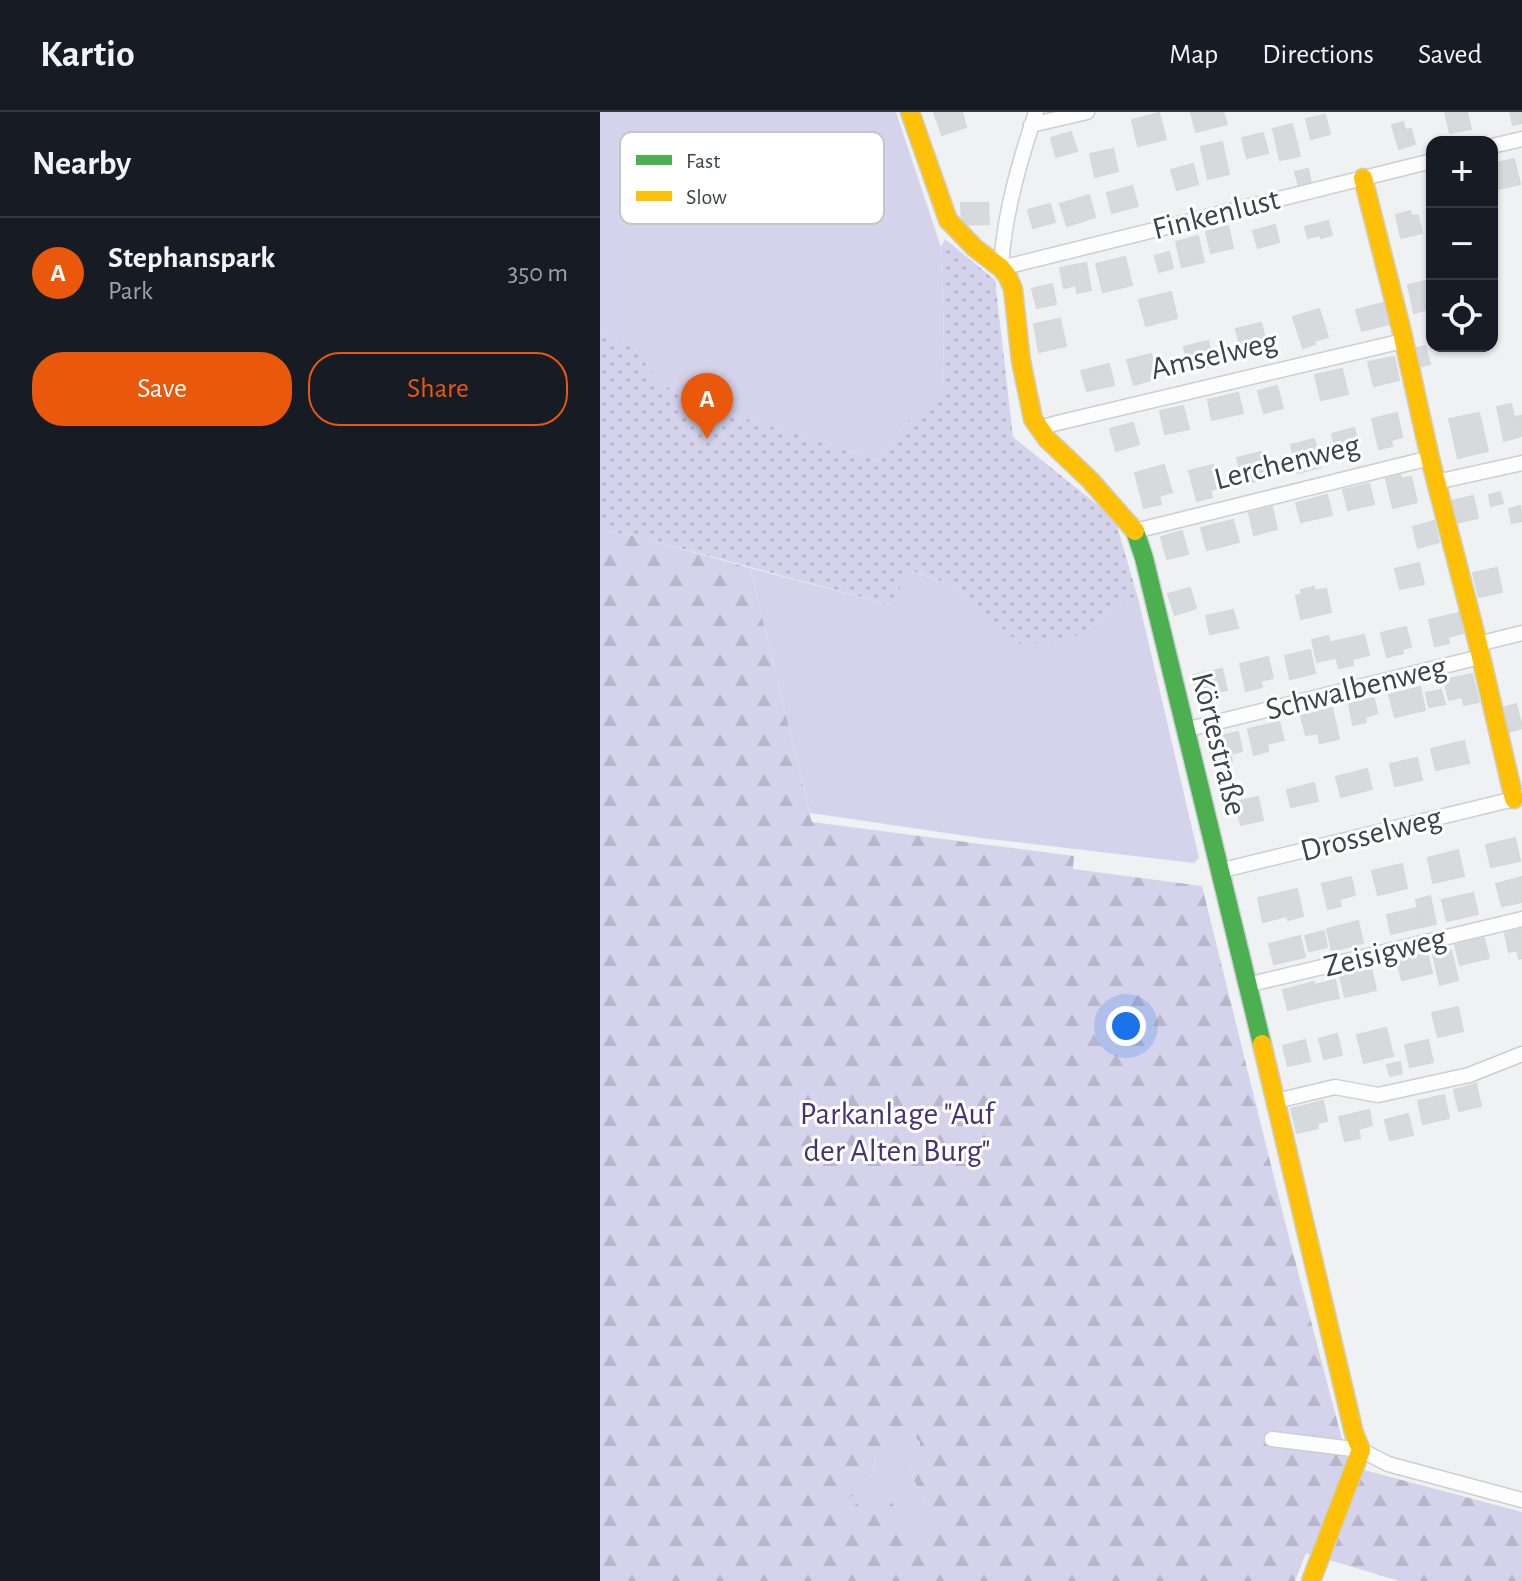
<!DOCTYPE html>
<html lang="en">
<head>
<meta charset="utf-8">
<style>
	:root { --surface:#171b24; --page:#20242c; --text:#f1f3f6; --muted:#9ea1a6; --line:#363941; --accent:#ea580c }
	body { margin:0; font-family:"Alegreya Sans",sans-serif; background:var(--page); color:var(--text) }
	.controls { position:absolute; right:24px; top:24px; display:grid; overflow:hidden; border-radius:16px; box-shadow:0 2px 6px #0004 }
	.controls button { width:72px; height:72px; display:grid; place-items:center; padding:0; border:0; border-bottom:2px solid var(--line); background:var(--surface); color:var(--text); font:40px sans-serif }
	.you { position:absolute; left:526px; top:914px; width:28px; height:28px; margin:-20px; border:6px solid #fff; border-radius:50%; background:#1a73e8; box-shadow:0 0 0 12px #1a73e833 }
	.badge { display:grid; place-items:center; width:52px; height:52px; border-radius:50%; background:var(--accent); color:#fff; font-size:26px; font-weight:700 }
	.pin { position:absolute; translate:-50% -66px; filter:drop-shadow(0 2px 4px #0008) }
	.pin::after { content:''; position:absolute; top:42px; width:28px; height:24px; background:inherit; clip-path:polygon(0 0,100% 0,50% 100%) }
	.list { margin:0; padding:0; list-style:none }
	h2 { display:flex; justify-content:space-between; align-items:center; height:104px; margin:0; padding:0 32px; font-size:34px }
	h2 small { font-size:26px; font-weight:400; color:var(--muted) }
	.list li { display:grid; grid-template-columns:52px 1fr auto; gap:24px; align-items:center; box-sizing:border-box; height:112px; padding:0 32px; border-top:2px solid var(--line) }
	.list b { display:block; font-size:30px; white-space:nowrap }
	.list p { margin:0; font-size:26px; white-space:nowrap; color:var(--muted) }
	.list em { font-size:26px; font-style:normal; color:var(--muted) }
	.actions { display:flex; gap:16px; padding:24px 32px }
	.actions a { flex:1; padding:18px 0; border:2px solid var(--accent); border-radius:32px; text-align:center; font-size:28px; color:var(--accent) }
	.actions .main { background:var(--accent); color:#fff }
	.icon { flex:none; width:44px; height:44px; fill:none; stroke:currentColor; stroke-width:2; stroke-linecap:round; stroke-linejoin:round }
	.map { position:relative; flex:none; width:922px; height:1469px; overflow:hidden }
	header { display:flex; align-items:center; gap:48px; box-sizing:border-box; height:112px; padding:0 40px; background:var(--surface); border-bottom:2px solid var(--line) }
	header strong { font-size:38px }
	nav { display:flex; gap:44px; margin-inline-start:auto; font-size:28px }
	main { display:flex }
	aside { flex:1; background:var(--surface) }
	.map>svg:first-child { display:block }
	.green { fill:#d5d3eb }
	.forest { fill:url(#forest-firs); fill-rule:evenodd }
	.park { fill:url(#park-dots) }
	.building { fill:#d7dadc; stroke:#d5d9db; stroke-width:2 }
	.lines { fill:none; stroke-linecap:round; stroke-linejoin:round }
	.street-casing { stroke:#cccfd1; stroke-width:17 }
	.fast-casing { stroke:#c9d0d4; stroke-width:21 }
	.slow-casing { stroke:#c9d0d4; stroke-width:21 }
	.street { stroke:#fdfdfd; stroke-width:14 }
	.fast { stroke:#4caf50; stroke-width:18 }
	.slow { stroke:#ffc107; stroke-width:18 }
	.labels { text-anchor:middle; dominant-baseline:central; stroke-width:6; stroke-linejoin:round; paint-order:stroke }
	.street-label { font-size:32px; fill:#3b4549; stroke:#fff }
	.park-label { font-size:32px; fill:#453375; stroke:#fff }
	.key { fill:#fff; stroke:#c4c7c8; stroke-width:2 }
	.key-label { font-size:22px; fill:#3b4549 }
</style>
</head>
<body>
<header>
<strong>Kartio</strong>
<nav><a>Map</a><a>Directions</a><a>Saved</a></nav>
</header>
<main>
<aside>
<h2>Nearby<small></small></h2>
<ul class="list">
<li><span class="badge">A</span><div><b>Stephanspark</b><p>Park</p></div><em>350 m</em></li>
</ul>
<div class="actions"><a class="main">Save</a><a>Share</a></div>
</aside>
<div class="map">
<svg width="922" height="1469" viewBox="0 0 922 1469">
	<defs>
		<pattern id="forest-firs" width="22" height="20" patternUnits="userSpaceOnUse" patternTransform="scale(2)"><rect width="22" height="20" fill="#d5d3eb"/><path d="M5 1l3.5 6h-7zM16 11l3.5 6h-7z" fill="#b8b6cb"/></pattern>
		<pattern id="park-dots" width="8" height="8" patternUnits="userSpaceOnUse" patternTransform="scale(2)"><rect width="8" height="8" fill="#d5d3eb"/><path d="M2 2h.1M6 6h.1" fill="none" stroke="#b8b6cb" stroke-width="1.8" stroke-linecap="round"/></pattern>
	</defs>
	<rect width="100%" height="100%" fill="#eff1f3"/>
	<path class="green" d="M0 0H296L341 135 344 227 342 279 308 309 278 349 222 329 96 292 57 269 35 236 0 220Z
		M150 456 291 493 308 458 353 473 420 532 482 521 520 492 538 486 599 746 594 751 381 726 210 701Z
		M295 1316H308L320 1332V1341L312 1350 309 1358 326 1393 331 1412 322 1419H315L298 1400 247 1399 242 1392 271 1368 275 1345Z"/>
	<path class="forest" d="M0 418 43 426 150 456 212 710 474 744 473 757 602 774 686 1114 749 1354 922 1400V1469H799L706 1441 695 1469H0ZM308 1316 320 1331V1341L312 1350 309 1358 326 1393 330 1412 322 1419H315L279 1376 247 1399 243 1392 271 1368 275 1345 295 1317Z"/>
	<path class="park" d="M345 127 395 168 413 325 515 407 538 486 520 492 482 521 461 530 420 532 353 473 309 458 291 493 43 426 0 418V220L35 236 57 269 96 292 222 329 278 349 308 309 342 279 344 227 341 135Z"/>
	<path class="building" d="M334 0H362L366 15 342 23Z
		M591 0H623L627 12 596 20Z
		M845 0H867L871 17 850 21Z
		M910 0H922V11L913 13Z
		M559 1 566 27 538 34 532 8Z
		M725 3 730 22 711 27 706 7Z
		M803 10 805 18 811 17 815 32 799 37 792 13Z
		M692 12 700 44 680 48 673 17Z
		M471 20 477 39 456 45 451 26Z
		M663 21 668 41 647 46 642 26Z
		M622 30 629 62 608 67 601 35Z
		M513 37 518 59 495 65 490 42Z
		M914 47 920 72 898 77 892 52Z
		M593 52 598 72 577 78 571 58Z
		M708 57 711 71 699 74 695 60Z
		M532 74 538 94 512 101 507 81Z
		M489 83 495 105 467 114 460 92Z
		M361 91H388L389 112 362 113Z
		M450 92 455 110 433 116 428 98Z
		M810 99 811 104 818 103 822 121 801 126 796 103Z
		M728 109 732 123 721 126 720 123 708 126 705 115Z
		M675 113 679 130 658 136 653 119Z
		M628 114 633 136 611 141 606 120Z
		M598 124 604 150 582 155 576 130Z
		M569 140 573 156 559 160 555 144Z
		M525 145 532 173 503 180 496 152Z
		M486 151 491 178 477 181 476 173 464 176 460 156Z
		M832 168V196L814 201 808 173Z
		M452 172 456 192 437 196 432 177Z
		M571 180 577 206 546 214 539 188Z
		M783 191 789 212 762 219 756 198Z
		M719 197 728 225 714 229 715 232 703 236 693 205Z
		M460 207 466 234 439 240 434 212Z
		M661 211 669 242 656 245 655 242 643 245 636 217Z
		M608 229 614 254 589 259 584 235Z
		M825 234 830 252 817 255 812 237Z
		M551 242 557 266 534 273 527 248Z
		M794 245 799 268 774 274 768 250Z
		M509 252 514 273 487 279 481 259Z
		M742 257 748 282 721 288 715 263Z
		M677 274 683 296 664 301 658 279Z
		M638 281 643 301 612 308 608 288Z
		M911 292 914 305 921 304 922 324 904 329 897 295Z
		M583 294 589 317 565 322 560 299Z
		M797 301 802 325 791 328 792 334 779 337 772 307Z
		M879 301 888 339 858 346 849 307Z
		M533 311 539 332 516 339 510 317Z
		M754 316 759 336 748 339 749 344 738 347 732 322Z
		M714 327 721 355 698 361 691 333Z
		M661 340 668 366 643 372 637 346Z
		M564 353 572 380 559 384 561 392 544 396 535 361Z
		M613 353 619 376 610 378 612 385 597 389 589 359Z
		M800 363 801 367 811 365 817 390 793 396 786 367Z
		M769 372 774 392 748 398 743 378Z
		M900 380 903 391 891 394 889 383Z
		M727 383 732 403 701 410 696 391Z
		M873 384 878 406 856 411 851 389Z
		M920 394 922 409 912 411 909 397Z
		M672 395 677 417 654 423 649 401Z
		M633 408 639 430 607 438 601 416Z
		M834 409 839 430 818 436 813 415Z
		M582 419 588 442 567 447 561 425Z
		M819 451 824 472 800 477 795 457Z
		M897 456 902 480 879 485 873 461Z
		M714 475V479L726 477 731 500 701 507 696 484 702 482 701 478Z
		M590 476 596 496 575 503 568 482Z
		M633 498 638 516 610 522 606 504Z
		M859 501 863 521 848 525 849 531 835 534 829 508Z
		M806 515 811 535 802 537 803 541 787 545 781 521Z
		M764 523 769 543 752 547 753 553 739 556 732 530Z
		M728 524 734 546 717 550 712 528Z
		M710 538 715 561 690 567 685 544Z
		M668 545 673 566 660 569 662 575 646 579 640 552Z
		M622 557 627 578 613 581 614 588 600 591 593 563Z
		M872 562 879 590 864 593 862 585 849 588 844 568Z
		M820 575 825 598 795 605 789 583Z
		M841 578 845 592 829 595 826 581Z
		M774 586 777 601 765 605 766 610 753 613 749 592Z
		M916 592 922 616 909 620 902 596Z
		M732 596 739 627 720 631 718 621 706 623 701 604Z
		M679 610 684 628 667 632 668 639 654 643 648 617Z
		M638 620 642 639 630 642 632 649 613 653 607 627Z
		M864 629 869 651 836 658 831 637Z
		M817 646 822 668 795 674 790 652Z
		M767 657 772 677 741 685 736 665Z
		M714 671 718 689 691 695 687 678Z
		M658 685 663 708 641 713 635 690Z
		M915 726 920 749 891 755 886 733Z
		M858 738 864 764 833 771 828 746Z
		M802 752 807 776 778 783 772 759Z
		M751 765 755 783 739 787 741 794 728 797 722 772Z
		M922 765V790L902 794 896 772Z
		M697 777 703 804 688 808 687 804 663 810 658 786Z
		M873 781 878 802 847 809 842 788Z
		M830 784 836 812 822 815 816 788Z
		M817 796 821 815 791 822 787 803Z
		M758 809 763 831 732 839 727 817Z
		M922 817V846L919 847 917 838 909 840 905 821Z
		M724 819 727 835 709 839 705 824Z
		M700 824 705 845 674 852 669 832Z
		M884 826 889 846 860 853 855 833Z
		M851 838 858 868 840 873 833 843Z
		M827 841 832 861 802 868 797 849Z
		M771 856 776 878 745 885 740 864Z
		M735 868 739 886 719 890 715 873Z
		M714 870 719 890 688 898 683 878Z
		M858 895 863 919 838 925 832 901Z
		M786 916 793 944 764 951 757 923Z
		M737 922 742 943 724 947 719 927Z
		M705 928 710 949 688 954 683 934Z
		M828 928 833 950 810 955 805 933Z
		M800 950 802 961 790 964 787 953Z
		M876 972 881 994 859 999 854 978Z
		M844 983 849 1006 823 1012 818 989Z
		M723 989 727 1009 717 1011 718 1016 697 1021 691 997Z
		M769 998 772 1013 758 1017 760 1026 745 1029 739 1005Z
		M808 1002 813 1023 790 1028 785 1008Z"/>
	<g class="lines">
		<g class="street-casing">
			<path id="street" d="M436 0C419 51 404 103 401 156L832 49
				M431 13 487 0
				M892 34 922 27
				M439 317 453 312 803 229
				M836 370 922 351
				M535 419 830 346
				M878 532 922 521
				M585 618 880 545
				M619 759 922 685
				M647 873 922 807
				M676 989 735 975 778 983 869 963 922 942
				M672 1327 761 1338 788 1352 922 1388"/>
		</g>
		<g class="fast-casing">
			<path id="fast" d="M535 419 544 446 662 932"/>
		</g>
		<g class="slow-casing">
			<path id="slow" d="M310 0 348 108 375 136 401 156 408 165 413 177 421 249 433 307 447 327 490 368 535 419
				M763 66 802 220 830 346 878 532 914 687
				M662 932 754 1321 761 1338 711 1469"/>
		</g>
		<use href="#street" class="street"/>
		<use href="#fast" class="fast"/>
		<use href="#slow" class="slow"/>
	</g>
	<g class="labels">
		<g class="street-label">
			<text transform="translate(616 102) rotate(-14)">Finkenlust</text>
			<text transform="translate(614 243) rotate(-13)">Amselweg</text>
			<text transform="translate(687 350) rotate(-14)">Lerchenweg</text>
			<text transform="translate(756 576) rotate(-14)">Schwalbenweg</text>
			<text transform="translate(619 632) rotate(76)">Körtestraße</text>
			<text transform="translate(771 722) rotate(-14)">Drosselweg</text>
			<text transform="translate(785 840) rotate(-14)">Zeisigweg</text>
		</g>
		<g class="park-label">
			<text x="297" y="1002">Parkanlage "Auf<tspan x="297" dy="37">der Alten Burg"</tspan></text>
		</g>
	</g>
	<rect x="20" y="20" width="264" height="92" rx="12" class="key"/>
	<rect x="36" y="43" width="36" height="10" fill="#4caf50"/>
	<rect x="36" y="79" width="36" height="10" fill="#ffc107"/>
	<g class="key-label">
		<text x="86" y="56">Fast</text>
		<text x="86" y="92">Slow</text>
	</g>
</svg>
<div class="controls">
<button>+</button>
<button>−</button>
<button><svg class="icon" aria-label="locate" viewBox="0 0 24 24"><circle cx="12" cy="12" r="6"/><path d="M12 2v4M12 18v4M2 12h4M18 12h4"/></svg></button>
</div>
<div class="you"></div>
<div class="pin badge" style="left:107px;top:327px">A</div>
</div>
</main>
</body>
</html>
